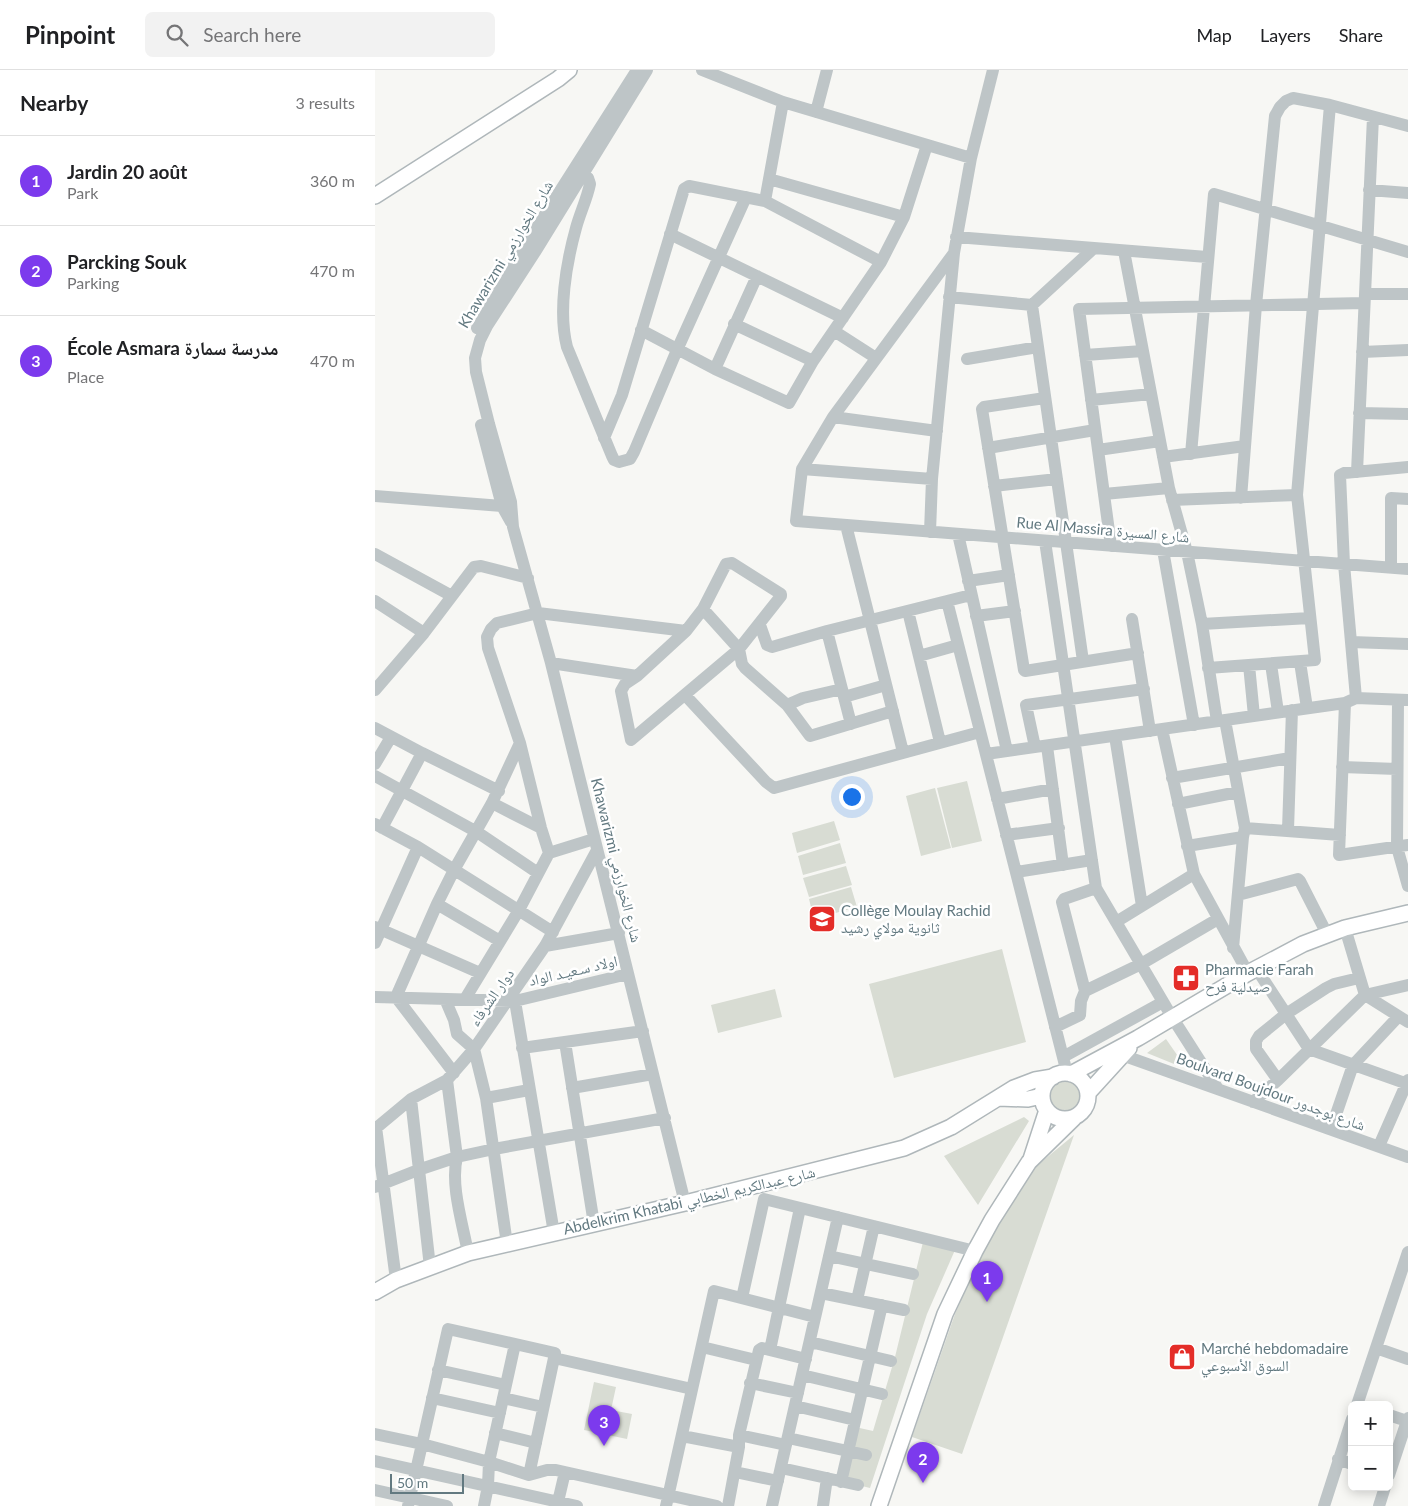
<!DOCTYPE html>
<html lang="en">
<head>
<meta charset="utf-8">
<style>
	:root { --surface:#fff; --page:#f2f2f2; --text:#202124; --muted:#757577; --line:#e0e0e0; --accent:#7c3aed }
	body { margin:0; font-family:Lato,"Noto Naskh Arabic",sans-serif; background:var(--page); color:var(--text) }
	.controls { position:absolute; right:15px; bottom:15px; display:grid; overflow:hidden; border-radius:8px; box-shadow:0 2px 12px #0003 }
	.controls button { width:45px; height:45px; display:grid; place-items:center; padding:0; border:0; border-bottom:1px solid var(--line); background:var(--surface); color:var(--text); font:25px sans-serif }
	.scale { position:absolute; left:15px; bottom:12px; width:74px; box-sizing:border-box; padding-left:5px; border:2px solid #627980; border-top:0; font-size:14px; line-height:18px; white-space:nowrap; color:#627980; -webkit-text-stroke:4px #fff; paint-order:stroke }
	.you { position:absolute; left:476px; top:726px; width:18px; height:18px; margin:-12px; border:4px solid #fff; border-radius:50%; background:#1a73e8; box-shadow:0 0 0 8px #1a73e833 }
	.badge { display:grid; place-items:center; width:32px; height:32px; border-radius:50%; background:var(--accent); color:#fff; font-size:16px; font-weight:700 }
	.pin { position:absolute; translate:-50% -41px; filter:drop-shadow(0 1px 2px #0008) }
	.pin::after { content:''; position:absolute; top:26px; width:18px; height:15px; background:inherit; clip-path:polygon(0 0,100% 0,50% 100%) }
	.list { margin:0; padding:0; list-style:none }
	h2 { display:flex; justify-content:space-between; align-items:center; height:65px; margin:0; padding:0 20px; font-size:21px }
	h2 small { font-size:16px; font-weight:400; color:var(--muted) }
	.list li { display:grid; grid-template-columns:32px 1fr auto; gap:15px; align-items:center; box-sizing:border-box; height:90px; padding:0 20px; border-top:1px solid var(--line) }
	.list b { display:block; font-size:19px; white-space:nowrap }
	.list p { margin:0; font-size:16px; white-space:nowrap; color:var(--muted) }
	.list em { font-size:16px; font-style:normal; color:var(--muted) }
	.icon { flex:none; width:28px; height:28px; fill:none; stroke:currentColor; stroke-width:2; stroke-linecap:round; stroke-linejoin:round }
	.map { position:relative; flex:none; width:1033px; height:1436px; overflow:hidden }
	header { display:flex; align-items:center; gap:30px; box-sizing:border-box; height:70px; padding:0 25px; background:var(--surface); border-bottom:1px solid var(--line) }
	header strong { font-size:24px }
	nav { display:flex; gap:28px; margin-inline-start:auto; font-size:18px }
	.search { width:350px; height:45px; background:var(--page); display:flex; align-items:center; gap:12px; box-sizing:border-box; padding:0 18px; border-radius:8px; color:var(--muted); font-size:19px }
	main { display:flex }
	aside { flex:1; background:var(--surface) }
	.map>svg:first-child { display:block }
	.green { fill:#d8dcd3 }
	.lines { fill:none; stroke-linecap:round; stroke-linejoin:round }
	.major-casing { stroke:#afb7ba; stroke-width:18 }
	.minor { stroke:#bec5c7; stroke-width:12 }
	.major { stroke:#fff; stroke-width:15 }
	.labels { text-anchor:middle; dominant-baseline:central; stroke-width:5; stroke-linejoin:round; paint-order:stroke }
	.street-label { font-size:15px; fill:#627980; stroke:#fff }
	.poi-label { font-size:15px; fill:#627980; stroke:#fff; text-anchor:start }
</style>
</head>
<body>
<header>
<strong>Pinpoint</strong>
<div class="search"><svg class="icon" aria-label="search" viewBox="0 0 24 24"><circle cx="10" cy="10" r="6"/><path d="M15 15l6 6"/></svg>Search here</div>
<nav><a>Map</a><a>Layers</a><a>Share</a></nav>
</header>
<main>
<aside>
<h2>Nearby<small>3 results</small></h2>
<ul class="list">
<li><span class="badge">1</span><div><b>Jardin 20 août</b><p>Park</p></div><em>360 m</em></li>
<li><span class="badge">2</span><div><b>Parcking Souk</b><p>Parking</p></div><em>470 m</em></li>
<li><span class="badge">3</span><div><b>École Asmara مدرسة سمارة</b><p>Place</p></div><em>470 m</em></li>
</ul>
</aside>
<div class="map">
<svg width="1033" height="1436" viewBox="0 0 1033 1436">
	<rect width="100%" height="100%" fill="#f7f7f4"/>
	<path class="green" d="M592 711 607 771 577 778 562 718Z
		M560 718 576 778 546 786 531 726Z
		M459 751 465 770 422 783 417 763Z
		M465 773 471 793 428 805 423 786Z
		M471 796 477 815 434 827 428 808Z
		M476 817 482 837 439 849 434 829Z
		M627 879 651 972 519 1008 494 914Z
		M400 919 407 947 343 963 336 935Z
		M791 969 807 992 804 996 772 983Z
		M673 1027a17 17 0 1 1 34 0a17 17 0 1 1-34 0Z
		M649 1047 654 1051 603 1135 569 1086Z
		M699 1065 587 1384 537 1367 580 1244 600 1198 631 1142 659 1098Z
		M548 1172 580 1180 552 1244 495 1418 467 1411 480 1357 498 1361 520 1287Z
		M219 1312 241 1317 236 1340 257 1344 252 1369 209 1360Z"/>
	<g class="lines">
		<g class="major-casing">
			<path id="major" d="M0 126 183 9 194 0
				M667 1026a23 23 0 1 1 46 0a23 23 0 1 1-46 0Z
				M696 1004 763 968 873 903 928 874 970 858 1033 843
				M713 1023 754 978
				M623 1028 653 1029 667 1026
				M656 1089 672 1040
				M0 1222 21 1210 93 1183 310 1133 529 1078 576 1057 639 1018 660 1010 678 1007
				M504 1436 570 1244 600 1181 617 1150 654 1092 699 1048"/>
		</g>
		<path class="minor" d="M272 0 160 182 112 256 105 270 100 288 101 302 114 354 136 432 138 457 176 593 310 1133
			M327 0 408 32 596 88
			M618 0 596 88 579 183 458 347 427 399 421 451 1033 499
			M408 32 390 131 506 192
			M441 42 452 0
			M200 99 213 108 215 114C212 129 205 143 201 158 191 194 183 242 192 277L237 386 239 390 244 392 255 389 259 382 302 280 371 127
			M394 109 529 147
			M994 120 1033 123
			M295 164 468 248
			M581 167 832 187
			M749 181 794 418 812 482 827 554 842 651
			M990 224H1033
			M574 227 657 235 719 178
			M657 235 708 591
			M359 254 438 291
			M102 258 150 176 262 0
			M266 260 340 299 414 333 438 291 506 192 529 147 552 75
			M459 261 501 288
			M987 282 1033 280
			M710 285 768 281
			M592 289 663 277
			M340 299 382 206
			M670 328 609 337 607 339 649 600 650 601 763 583
			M716 330 776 324
			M984 343 1033 344
			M458 347 562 361
			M106 355 127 436 136 452
			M229 368 247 325 309 119 314 116 390 131
			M613 378 720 360
			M723 380 785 371
			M816 384 839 124 1033 182
			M788 387 870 376
			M427 399 557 409
			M982 402 998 47
			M619 416 682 409
			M729 424 794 418
			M0 426 127 436 134 433
			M866 428 881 235 900 46 905 37 911 31 918 28 955 35 1033 56
			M797 430 922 425
			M471 455 528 682
			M555 462 557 409 579 183
			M583 464 632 681
			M670 471 721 818 797 947 843 1019
			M736 476 704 239 989 233
			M788 480 819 655
			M0 484 77 526
			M1016 498V428L1033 429
			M593 511 634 505
			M0 531 49 563
			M572 531 692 1003
			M328 539 351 494 357 493 406 524V526L364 579 367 594 370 598 412 635 428 628 467 619
			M533 541 565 672
			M601 546 640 541
			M757 549 775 661
			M827 554 935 548
			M385 555 392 575 397 577 452 561 596 525
			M452 561 476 654
			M976 572 1033 574
			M544 586 583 575
			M925 592 932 638
			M896 594 903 642
			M874 595 879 646
			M833 598 940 590 922 425 955 35
			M262 606 250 614 246 621 256 670 364 579 328 539 311 561
			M0 620 49 563 99 497 106 496 153 508
			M310 625 391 712 399 718 605 662
			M469 627 511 615
			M981 628 969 494 965 405 969 403 1033 397
			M1023 630 1022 777 1033 816
			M970 633 964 785 1033 775
			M412 635 435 666 518 641
			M850 650 870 758 868 767 858 878
			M0 658 47 683 124 721
			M787 659 819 804 873 903
			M740 666 767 836
			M672 676 688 795
			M660 677 651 635 769 619
			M611 684 970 633 981 628 1033 630
			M0 694 16 667
			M967 697 1022 699
			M0 706 102 762 163 803
			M797 708 915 688
			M622 729 678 719
			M117 733 166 758
			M803 734 863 722
			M0 754 43 777 178 862
			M7 758 47 683
			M870 758 965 765
			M913 760 917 640
			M631 765 684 758
			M812 776 868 767
			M174 783 166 758 145 673 113 578 112 567 116 559 122 553 163 543 311 561 262 606 176 593
			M641 802 717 790
			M863 825 923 809 925 811 952 864
			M62 834 125 871
			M741 852 819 804
			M0 857 105 903
			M970 858 990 925 1033 952
			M0 873 43 777
			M170 876 244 863
			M881 898 934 979 1033 1014
			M710 921 687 832 689 829 721 818
			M0 927 140 931 253 904
			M70 929 79 950 82 964 99 979 111 1028 132 1174
			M90 929 144 840 174 783 219 769
			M140 931 179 1163
			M680 957 705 945 706 931 710 921 766 894 843 849
			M190 972 219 1154
			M147 978 268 961
			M747 985 1033 1087
			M688 987 788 932
			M79 1003 21 927 62 834 79 800 117 733 145 673
			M72 1010 82 1087C75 1115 88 1155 93 1183
			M903 1010 881 979V971L884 966 911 944 951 918 959 914 984 908
			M197 1018 278 1004
			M111 1028 154 1020
			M36 1029 55 1197
			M878 1032 903 1010 990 925 1033 915
			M1 1057 21 1210
			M0 1059 36 1029 72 1010 99 979 170 876 222 780
			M956 1059 978 995 1023 947
			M1004 1076 1033 1010
			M0 1117 43 1100 82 1087 119 1079 290 1048
			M454 1186 538 1204
			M446 1223 529 1240
			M367 1228 389 1129 600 1181
			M482 1230 499 1156
			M435 1272 516 1291
			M327 1277 381 1290
			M1001 1278 1033 1289
			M395 1280 425 1138
			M63 1300 131 1315
			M427 1305 507 1324
			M375 1313 423 1323
			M57 1328 125 1343
			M128 1328 168 1337
			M982 1335 1033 1182
			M420 1336 480 1350
			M1014 1345 1032 1351
			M120 1363 161 1373
			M0 1364 47 1374 114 1392 154 1405 172 1400H181L342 1436
			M364 1365 411 1375
			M307 1366 364 1377
			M413 1368 491 1385
			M963 1389 977 1394
			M0 1391 202 1436
			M406 1398 483 1415
			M360 1402 403 1411
			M154 1405 179 1288
			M1014 1405 1033 1348
			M466 1412 507 1235
			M0 1420 72 1436
			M33 1436 73 1259 180 1283 179 1288 317 1319
			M109 1436 113 1416 114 1392 140 1274
			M182 1436 190 1402
			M291 1436 339 1221 440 1247
			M353 1436 364 1377V1365L384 1280 387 1278 431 1289
			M397 1436 463 1147
			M448 1436 452 1408
			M949 1436 977 1349
			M1004 1436 1010 1417"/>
		<use href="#major" class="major"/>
	</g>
	<defs>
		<g id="school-square" transform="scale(1.4375)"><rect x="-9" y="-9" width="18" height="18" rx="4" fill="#e42d28" stroke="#fff"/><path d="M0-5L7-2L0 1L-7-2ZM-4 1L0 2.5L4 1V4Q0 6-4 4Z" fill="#fff"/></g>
		<g id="pharmacy-square" transform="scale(1.4375)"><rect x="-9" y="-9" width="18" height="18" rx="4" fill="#e42d28" stroke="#fff"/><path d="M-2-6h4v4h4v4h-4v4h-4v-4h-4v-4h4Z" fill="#fff"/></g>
		<g id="shop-square" transform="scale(1.4375)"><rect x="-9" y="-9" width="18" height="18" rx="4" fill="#e42d28" stroke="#fff"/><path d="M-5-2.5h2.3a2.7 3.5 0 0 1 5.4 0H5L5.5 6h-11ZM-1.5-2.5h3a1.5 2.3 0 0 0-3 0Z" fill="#fff"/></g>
	</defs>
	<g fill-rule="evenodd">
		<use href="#school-square" x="447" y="849"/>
		<use href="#pharmacy-square" x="811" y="908"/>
		<use href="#shop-square" x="807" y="1287"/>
	</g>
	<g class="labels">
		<g class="street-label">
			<text transform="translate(130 184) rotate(-59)">Khawarizmi شارع الخوارزمي</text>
			<text transform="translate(728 459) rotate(5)">Rue Al Massira شارع المسيرة</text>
			<text transform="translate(242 790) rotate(76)">Khawarizmi شارع الخوارزمي</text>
			<text transform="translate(198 900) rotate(-13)">اولاد سـعيـد الواد</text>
			<text transform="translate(116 927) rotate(-55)">دوار الشرفاء</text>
			<text transform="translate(896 1021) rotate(20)">Boulvard Boujdour شارع بوجدور</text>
			<text transform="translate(314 1130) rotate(-13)">Abdelkrim Khatabi شارع عبدالكريم الخطابي</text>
		</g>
		<g class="poi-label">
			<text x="466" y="840">Collège Moulay Rachid<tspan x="466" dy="17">ثانوية مولاي رشيد</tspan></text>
			<text x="830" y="899">Pharmacie Farah<tspan x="830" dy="17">صيدلية فرح</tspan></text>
			<text x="826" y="1278">Marché hebdomadaire<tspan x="826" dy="17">السوق الأسبوعي</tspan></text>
		</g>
	</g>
</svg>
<div class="controls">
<button>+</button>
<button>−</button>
</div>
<div class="scale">50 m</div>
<div class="you"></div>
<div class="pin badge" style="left:612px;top:1232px">1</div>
<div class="pin badge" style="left:548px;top:1413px">2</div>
<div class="pin badge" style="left:229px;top:1376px">3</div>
</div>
</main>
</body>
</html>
